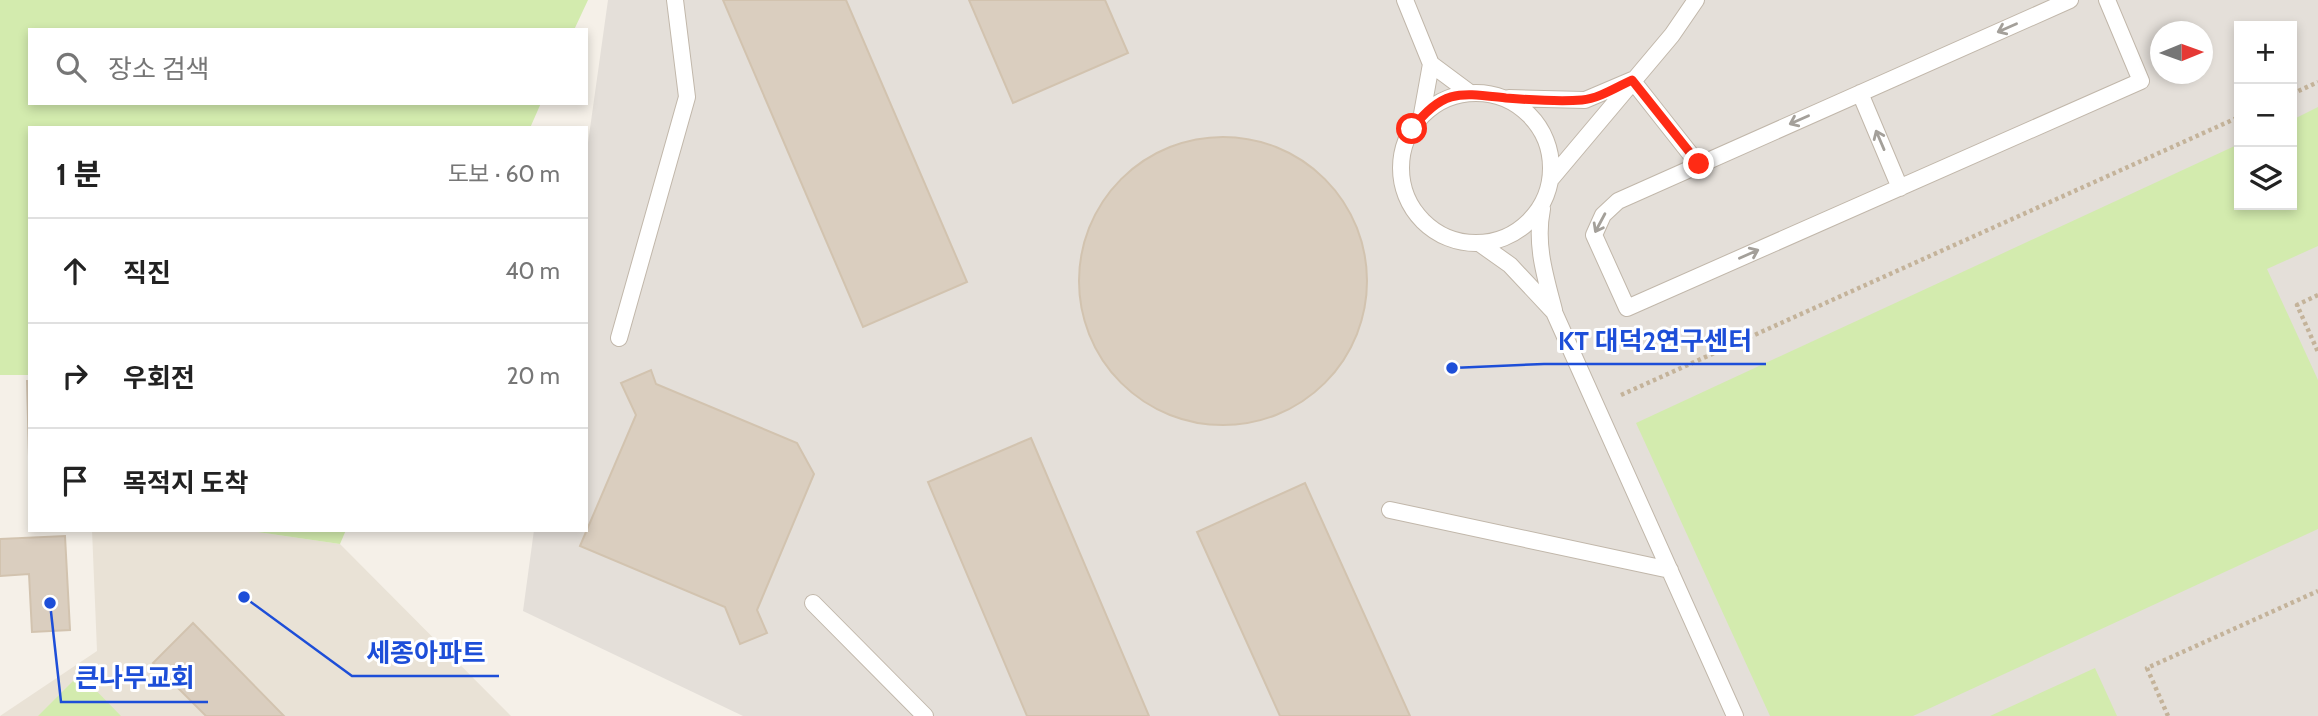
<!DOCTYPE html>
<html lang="ko">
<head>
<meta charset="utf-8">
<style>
	:root { --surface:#fff; --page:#f2f2f2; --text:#222; --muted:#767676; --line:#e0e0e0 }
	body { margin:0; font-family:Cabin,"Noto Sans KR",sans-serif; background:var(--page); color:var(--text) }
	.controls { position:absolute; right:21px; top:21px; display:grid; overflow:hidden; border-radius:0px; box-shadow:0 4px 10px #0003 }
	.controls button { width:63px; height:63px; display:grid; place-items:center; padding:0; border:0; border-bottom:2px solid var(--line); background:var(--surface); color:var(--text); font:35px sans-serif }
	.compass { position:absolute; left:2150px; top:21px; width:63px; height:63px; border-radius:50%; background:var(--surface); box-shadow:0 4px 10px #0003; rotate:89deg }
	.stop { position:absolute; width:21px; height:21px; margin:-16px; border:5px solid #ff2b15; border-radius:50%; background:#fff }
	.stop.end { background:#ff2b15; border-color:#fff; box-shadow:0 2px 7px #0008 }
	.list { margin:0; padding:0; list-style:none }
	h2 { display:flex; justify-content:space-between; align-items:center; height:91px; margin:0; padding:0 28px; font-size:30px }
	h2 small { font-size:23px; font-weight:400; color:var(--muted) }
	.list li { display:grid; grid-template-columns:46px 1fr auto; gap:21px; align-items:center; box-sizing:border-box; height:105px; padding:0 28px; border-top:2px solid var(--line) }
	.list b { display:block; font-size:26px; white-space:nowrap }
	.list em { font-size:23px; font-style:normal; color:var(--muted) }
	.icon { flex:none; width:38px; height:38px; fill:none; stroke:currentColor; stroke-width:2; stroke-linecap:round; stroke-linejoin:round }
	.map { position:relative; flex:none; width:2318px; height:716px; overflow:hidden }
	.search { position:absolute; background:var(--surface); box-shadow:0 4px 10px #0003; left:28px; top:28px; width:560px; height:77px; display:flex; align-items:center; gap:18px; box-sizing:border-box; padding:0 24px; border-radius:0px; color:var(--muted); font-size:26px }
	.panel { position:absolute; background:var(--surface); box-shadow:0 4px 10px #0003; left:28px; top:126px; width:560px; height:406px; border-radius:0px }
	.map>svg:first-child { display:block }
	.residential { fill:#e9e2d6 }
	.industrial { fill:#e4dfd9; fill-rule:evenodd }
	.green { fill:#d3ebae }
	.building { fill:#dacebf; stroke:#d2c3af; stroke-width:2 }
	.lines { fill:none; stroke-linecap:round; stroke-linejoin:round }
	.lane-casing { stroke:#c1b7aa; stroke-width:18 }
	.path { stroke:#c4b39a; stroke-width:4.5; stroke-dasharray:3.5 3.5; stroke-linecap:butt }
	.lane { stroke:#fff; stroke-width:16 }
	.oneway { stroke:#a4a09a }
	.route { stroke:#ff2b15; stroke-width:9 }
	.leader { fill:none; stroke:#1d4ed8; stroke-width:2.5 }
	.callout-dot { fill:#1d4ed8; stroke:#fff; stroke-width:2.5 }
	.callout-label { font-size:26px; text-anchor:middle; font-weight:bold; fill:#1d4ed8; stroke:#fff; stroke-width:6; stroke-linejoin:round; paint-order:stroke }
</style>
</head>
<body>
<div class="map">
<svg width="2318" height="716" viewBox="0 0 2318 716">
	<rect width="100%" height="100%" fill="#f5f0e8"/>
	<path class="residential" d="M92 530H244L340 544 511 716H0L97 651Z"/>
	<path class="industrial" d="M608 0H2318V716H743L523 611 534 530H586V157ZM2239 26H2292V205H2239ZM2160 32H2202V74H2160Z"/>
	<path class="green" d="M0 0H588L574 30H30V103H541L530 128H30V375H0Z
		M2318 107V246L2267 269 2318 380V529L1913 716H1770L1636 423 2239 144V205H2292V120Z
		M244 530H346L340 544Z
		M2095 668 2117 716H1990Z
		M80 674 121 716H38Z"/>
	<path class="building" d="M723 0H846L967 282 863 327Z
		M969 0H1105L1128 53 1013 103Z
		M1079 281a144 144 0 1 1 288 0a144 144 0 1 1-288 0Z
		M651 370 656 384 797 443 814 474 757 610 767 633 740 644 725 607 580 546 636 415 621 383Z
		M27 381H30V494Z
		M1031 438 1149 716H1027L928 482Z
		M1305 483 1410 716H1280L1197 532Z
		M65 536 70 630 32 632 29 574 0 576V539Z
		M193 623 284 716H206L153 663Z"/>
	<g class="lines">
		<g class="lane-casing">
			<path id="lane" d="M1405 0 1431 64 1422 114
				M2070 0 1618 201 1603 215 1594 235 1627 308 2141 81 2107 0
				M1431 64 1470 93
				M1860 93 1900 188
				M1401 168a75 75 0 1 1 150 0a75 75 0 1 1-150 0Z
				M1509 98 1585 100 1632 80 1699 165
				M1550 180 1672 35 1696 0
				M1542 209C1535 244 1545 276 1554 310
				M1479 243 1510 265 1554 312 1735 716
				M619 338 687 97 675 0
				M1390 510 1670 570
				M813 603 925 716"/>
		</g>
		<path class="path" d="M2292 94 2318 82
			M2318 295 2297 305 2318 352
			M1621 395 2239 117
			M2168 716 2147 668 2318 591"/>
		<use href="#lane" class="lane"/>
	</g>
	<defs><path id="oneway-shaft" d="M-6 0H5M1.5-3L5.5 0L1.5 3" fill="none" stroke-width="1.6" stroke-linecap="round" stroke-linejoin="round" transform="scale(1.75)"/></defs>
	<g class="oneway">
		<use href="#oneway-shaft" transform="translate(2007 28) rotate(156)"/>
		<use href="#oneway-shaft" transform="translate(1799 120) rotate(156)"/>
		<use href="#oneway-shaft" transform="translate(1880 140) rotate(-113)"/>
		<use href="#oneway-shaft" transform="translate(1600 223) rotate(118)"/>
		<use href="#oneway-shaft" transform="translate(1749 254) rotate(-24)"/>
	</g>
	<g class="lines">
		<path class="route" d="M1412 129C1443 88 1461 93 1506 98 1531 100 1558 102 1582 100 1598 99 1617 87 1632 80L1699 164"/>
	</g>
	<path class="leader" d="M1452 368L1544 364H1766M244 597L352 676H499M50 603L61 702H208"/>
	<g class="callout-dot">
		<circle cx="1452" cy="368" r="7"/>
		<circle cx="244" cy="597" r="7"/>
		<circle cx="50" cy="603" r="7"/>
	</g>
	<g class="callout-label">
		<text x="1655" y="350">KT 대덕2연구센터</text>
		<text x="426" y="662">세종아파트</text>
		<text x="135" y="687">큰나무교회</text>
	</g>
</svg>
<div class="controls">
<button>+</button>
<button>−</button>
<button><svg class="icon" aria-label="layers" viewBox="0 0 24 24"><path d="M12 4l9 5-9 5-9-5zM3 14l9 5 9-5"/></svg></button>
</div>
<svg class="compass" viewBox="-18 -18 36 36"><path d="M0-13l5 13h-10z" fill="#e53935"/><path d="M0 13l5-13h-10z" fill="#767676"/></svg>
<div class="stop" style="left:1412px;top:129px"></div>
<div class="stop end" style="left:1699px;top:164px"></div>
<div class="search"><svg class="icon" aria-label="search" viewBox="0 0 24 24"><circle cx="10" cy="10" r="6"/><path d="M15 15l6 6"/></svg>장소 검색</div>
<section class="panel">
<h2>1 분<small>도보 · 60 m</small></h2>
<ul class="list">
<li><svg class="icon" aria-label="ahead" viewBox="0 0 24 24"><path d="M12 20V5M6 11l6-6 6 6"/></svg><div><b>직진</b></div><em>40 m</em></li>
<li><svg class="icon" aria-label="right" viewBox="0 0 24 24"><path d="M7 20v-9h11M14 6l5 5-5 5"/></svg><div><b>우회전</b></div><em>20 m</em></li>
<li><svg class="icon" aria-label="arrive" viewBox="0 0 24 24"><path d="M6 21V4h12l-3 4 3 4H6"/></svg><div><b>목적지 도착</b></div></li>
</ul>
</section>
</div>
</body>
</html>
